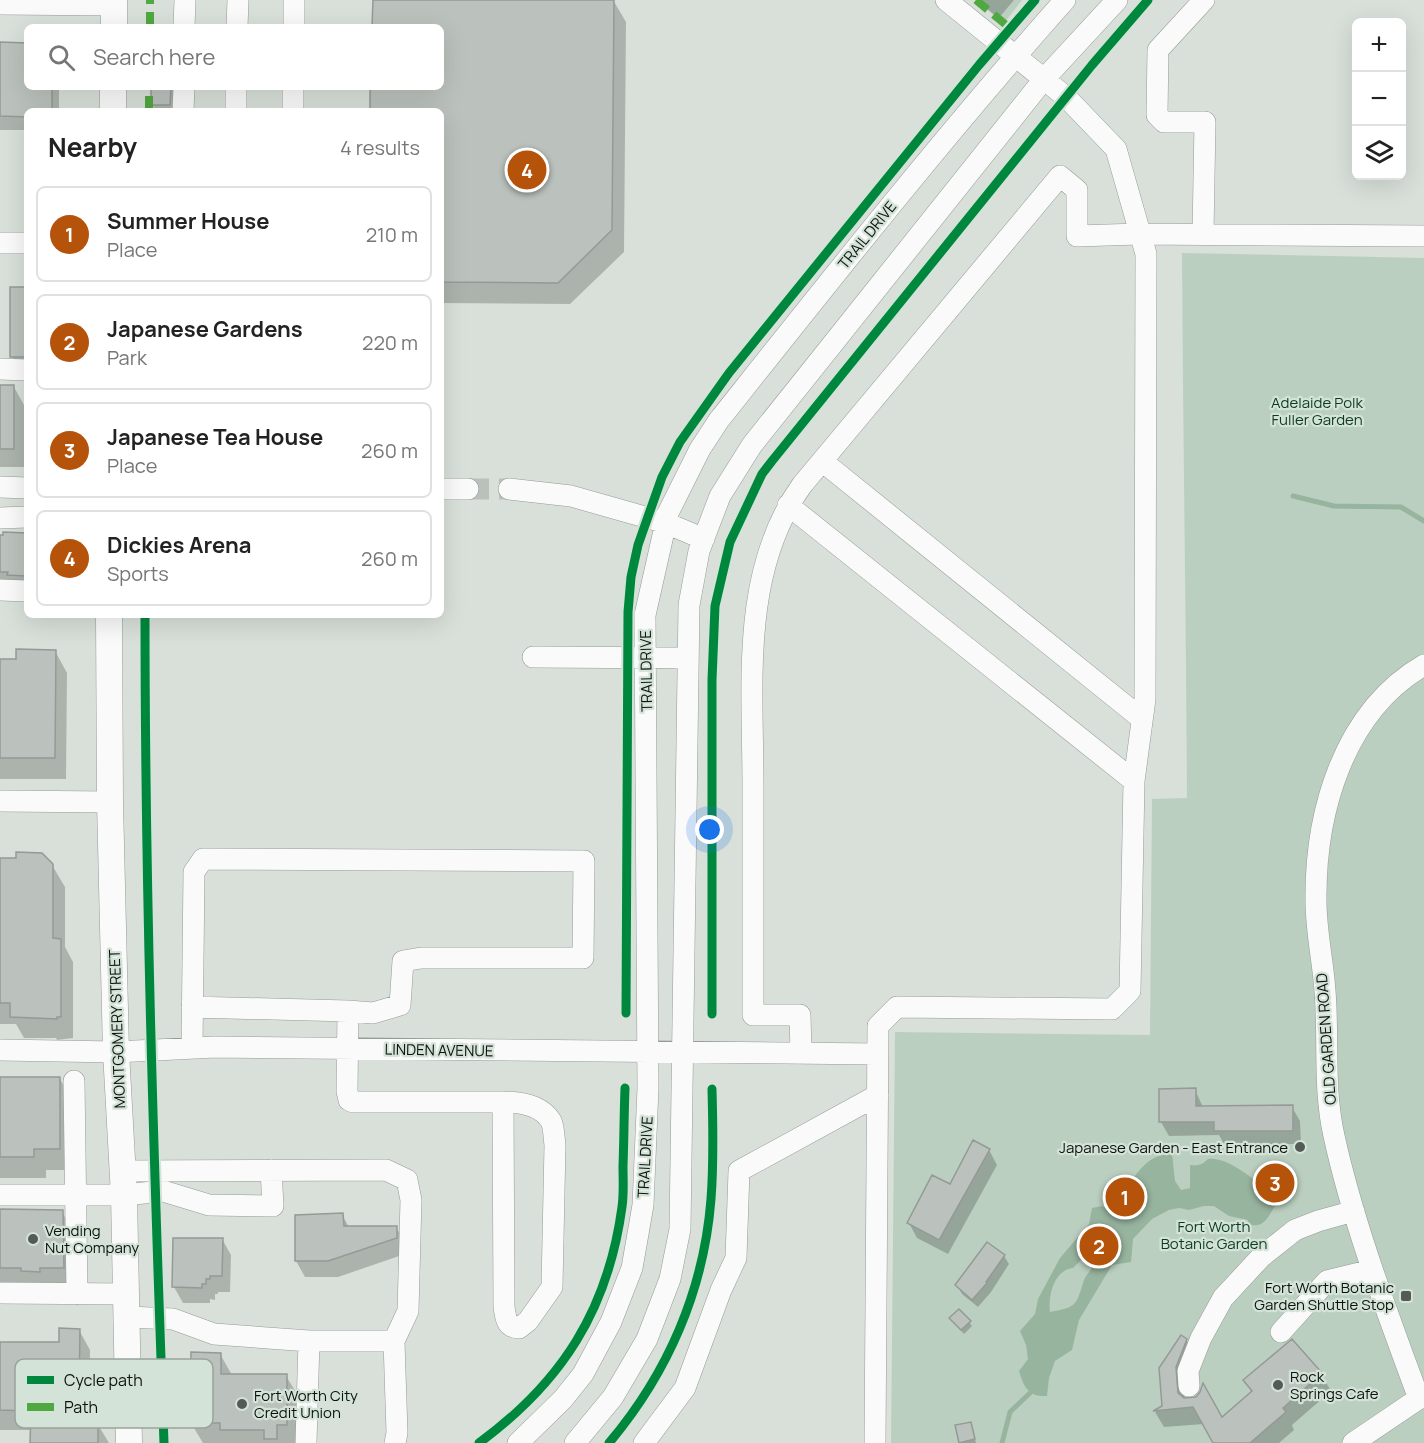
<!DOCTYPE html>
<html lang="en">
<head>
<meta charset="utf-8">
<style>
	:root { --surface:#fff; --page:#f6f6f6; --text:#222; --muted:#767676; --line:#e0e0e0; --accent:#b45309 }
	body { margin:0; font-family:Manrope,sans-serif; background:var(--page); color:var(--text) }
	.controls { position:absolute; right:18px; top:18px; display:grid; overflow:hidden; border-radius:9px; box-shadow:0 6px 24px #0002 }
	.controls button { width:54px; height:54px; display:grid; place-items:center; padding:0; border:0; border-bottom:2px solid var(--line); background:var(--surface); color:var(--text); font:30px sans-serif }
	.you { position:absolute; left:710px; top:830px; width:21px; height:21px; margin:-15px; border:4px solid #fff; border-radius:50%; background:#1a73e8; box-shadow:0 0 0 9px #1a73e833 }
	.badge { display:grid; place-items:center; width:39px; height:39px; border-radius:50%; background:var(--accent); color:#fff; font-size:20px; font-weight:700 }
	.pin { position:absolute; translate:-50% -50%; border:3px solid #fff; box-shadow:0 2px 6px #0006 }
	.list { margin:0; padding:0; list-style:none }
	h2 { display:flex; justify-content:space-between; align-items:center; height:78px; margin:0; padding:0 24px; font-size:26px }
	h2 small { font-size:20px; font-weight:400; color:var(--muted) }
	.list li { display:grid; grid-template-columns:39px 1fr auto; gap:18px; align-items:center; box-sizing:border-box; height:96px; margin:0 12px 12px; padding:0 12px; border:2px solid var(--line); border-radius:9px }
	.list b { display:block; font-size:22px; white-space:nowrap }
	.list p { margin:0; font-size:20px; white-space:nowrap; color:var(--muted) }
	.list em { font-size:20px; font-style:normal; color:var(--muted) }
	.icon { flex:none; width:33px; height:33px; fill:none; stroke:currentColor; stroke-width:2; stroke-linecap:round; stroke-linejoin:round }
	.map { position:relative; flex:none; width:1424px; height:1443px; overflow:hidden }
	.search { position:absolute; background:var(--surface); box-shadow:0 6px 24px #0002; left:24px; top:24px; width:420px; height:66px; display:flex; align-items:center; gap:15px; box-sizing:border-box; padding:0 21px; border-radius:9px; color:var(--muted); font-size:22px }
	.panel { position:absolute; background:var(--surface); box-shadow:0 6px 24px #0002; left:24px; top:108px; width:420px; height:510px; border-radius:9px }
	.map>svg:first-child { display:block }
	.green { fill:#bbcfc0 }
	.water { fill:#97b49f; fill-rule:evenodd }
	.shadow { fill:#0003 }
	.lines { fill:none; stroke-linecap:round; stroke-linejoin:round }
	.stream { stroke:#97b49f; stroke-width:5 }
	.building { fill:#bbc1bc; stroke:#949a95; stroke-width:1.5 }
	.minor-tunnel { stroke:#bac1bb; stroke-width:21; stroke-dasharray:21 10; stroke-linecap:butt }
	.minor-casing { stroke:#959b96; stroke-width:22 }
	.major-casing { stroke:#959b96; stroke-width:27 }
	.minor { stroke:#f9faf9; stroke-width:21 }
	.major { stroke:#f9faf9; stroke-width:26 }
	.quiet { stroke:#50a841; stroke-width:8; stroke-dasharray:15 8; stroke-linecap:butt }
	.cycleway-casing { stroke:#d4e3d8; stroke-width:13 }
	.cycleway { stroke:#00873e; stroke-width:9 }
	.poi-dot { fill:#545a55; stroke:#d4e3d8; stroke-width:2 }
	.labels { text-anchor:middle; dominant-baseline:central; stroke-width:4.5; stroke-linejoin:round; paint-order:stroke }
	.street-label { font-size:15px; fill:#0d120e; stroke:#d4e3d8 }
	.park-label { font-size:15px; fill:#0b3b1f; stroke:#d4e3d8 }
	.poi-label { font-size:15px; fill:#0d120e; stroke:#d4e3d8; text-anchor:start }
	.key { fill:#d4e3d8; stroke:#98a49b; stroke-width:1.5 }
	.key-label { font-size:16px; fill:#0d120e }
</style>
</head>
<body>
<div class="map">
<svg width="1424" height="1443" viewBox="0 0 1424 1443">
	<rect width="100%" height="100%" fill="#d8e0d9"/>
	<path class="green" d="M975 0H1022L1005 22Z
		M1182 253 1424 258V1443H891L895 1032 1150 1035 1152 799 1187 798C1186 616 1183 435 1182 253Z"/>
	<path class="water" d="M1172 1153 1175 1181 1181 1190 1190 1188V1165C1198 1166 1202 1165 1208 1159 1229 1156 1259 1184 1274 1196L1277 1203C1269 1214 1265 1230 1248 1224V1220L1229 1216 1214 1206H1204L1189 1210 1179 1208 1169 1210 1152 1219 1133 1239 1131 1262 1112 1265 1079 1320 1072 1350 1055 1361 1049 1378 1047 1396C1029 1397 1024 1388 1019 1371L1028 1359 1026 1345 1020 1331 1035 1314 1038 1299 1060 1258 1089 1224 1092 1208 1102 1206 1113 1213 1141 1202V1186L1134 1177C1146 1162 1152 1156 1172 1153ZM1081 1260H1088L1093 1264C1091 1272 1086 1274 1084 1280 1076 1305 1078 1307 1050 1312 1048 1296 1054 1270 1073 1268Z"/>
	<path class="shadow" d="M374 0H613L626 22 624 252 570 304 441 303V111H371L372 87H441V27H374Z
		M981 0H1014L998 19 985 7Z
		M0 42 27 44V87H59V111H27V130H0Z
		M152 87H184L178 111H156L152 105Z
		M27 289V376L23 375 12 356Z
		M0 386 14 387 24 405V467H0Z
		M27 535V591L0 585V536Z
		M55 651 67 673 66 779H0V660H17Z
		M0 859 52 865 65 887V947L73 962V1038L57 1040 56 1038H24L16 1024H0Z
		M0 1078 60 1079 72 1100 71 1170H46V1178H0Z
		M1195 1090 1203 1107H1292L1300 1121 1301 1144H1224L1219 1135 1169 1136 1161 1122Z
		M989 1150 997 1165 948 1254 917 1238 909 1223Z
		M1264 1181 1288 1185 1291 1190 1282 1200Z
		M0 1211 62 1212 71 1228 72 1284H0Z
		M342 1215 349 1227H396L405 1243V1254L338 1277H305L296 1261Z
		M222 1239 231 1255 230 1292H218V1294H215V1300L210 1299V1303H183L174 1287Z
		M1004 1256 1009 1264 991 1292 978 1307 962 1294 957 1285Z
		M969 1322 972 1326 964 1334 954 1323Z
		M79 1330 90 1350 89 1411 67 1410V1422L97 1423 109 1443H32V1430H0V1344H61Z
		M1186 1340 1196 1357 1184 1390 1185 1399 1222 1420 1252 1393 1245 1380 1291 1341 1321 1374 1331 1391 1292 1425 1294 1430 1279 1443H1215L1204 1424 1164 1427 1155 1412 1164 1407 1161 1369Z
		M220 1354 232 1375 286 1376 299 1397 298 1443H203L191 1423Z
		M970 1423 976 1443H961L957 1426Z"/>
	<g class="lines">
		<path class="stream" d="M1293 496 1334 506 1401 507 1424 521
			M1002 1443 1010 1412 1030 1393"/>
	</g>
	<path class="building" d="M373 0H614L612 230 558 283 441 282V111H370V87H441V27H372Z
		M0 42 27 43V87H52V111H27V117L0 116Z
		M151 87H171L170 105H151Z
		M10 287H27V357H10Z
		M0 385H14V449H0Z
		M3 532 27 533V576L7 575 8 572H0V535H3Z
		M16 649 56 650 55 758H0V659H16Z
		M16 852 42 853 53 864V938L61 939V1017H57V1019L10 1017V1003H0V858H16Z
		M0 1077H60V1149H34V1157H0Z
		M1196 1088V1106L1293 1105V1131H1214V1122H1159V1089Z
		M973 1140 990 1149 939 1240 907 1223 932 1175 950 1184Z
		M1273 1169 1290 1184 1279 1196 1262 1181Z
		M0 1209 63 1210 64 1268H40V1272L21 1271V1268H0Z
		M343 1213 344 1226H397V1238L328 1261H295V1215Z
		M173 1238H223L222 1276H210V1279H206V1284H202V1288L172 1287Z
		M987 1242 1005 1255 986 1282 987 1283 972 1300 955 1285Z
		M959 1309 971 1321 961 1330 949 1318Z
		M59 1328 80 1329 79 1392 56 1391V1420L98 1421V1443H30L31 1411 0 1410V1342H59Z
		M1181 1335 1187 1339 1176 1367 1178 1393 1184 1398 1196 1397 1200 1392 1203 1383 1222 1417 1252 1391 1243 1380 1292 1339 1322 1373 1283 1408 1286 1412 1250 1443H1213L1193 1407 1153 1411 1162 1406 1159 1368Z
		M191 1352 221 1353V1374H287V1425H277V1439H264V1430H220V1423H190Z
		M971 1422 975 1439 959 1443 955 1425Z"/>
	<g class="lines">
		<path class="minor-tunnel" d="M468 489H509"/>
		<g class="minor-casing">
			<path id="minor" d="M0 4 114 5
				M184 27 185 0
				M237 27 238 0
				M294 27V0
				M183 111 184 87
				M236 111V87
				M293 111V87
				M1203 234 1205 122H1164L1157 115 1158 50 1204 0
				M0 243H27
				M0 369 27 370
				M822 461 1142 719
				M0 487 27 488
				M441 489H468
				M509 489 571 496 666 523 704 539
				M788 505 1134 781
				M0 518 27 517
				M0 590 27 591
				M533 657 688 658
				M0 801 110 802
				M192 1007 348 1011 347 1091 349 1100 353 1102H503C520 1102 541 1105 551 1121 554 1127 554 1138 555 1145L552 1287 528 1321 519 1328C506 1327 506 1319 504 1307L503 1102
				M192 1048 194 872 203 859 584 861 583 958H421L403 961 400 1005 373 1013 348 1011
				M0 1050 116 1052 215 1047 877 1054
				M801 1052 800 1015H753C753 938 753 862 753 786 753 684 740 572 802 485L1060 176 1077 190V236L1139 234 1424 236
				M74 1081 77 1294
				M123 1171 386 1170 407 1180 411 1200 408 1311 394 1341
				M0 1195H124L163 1191 209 1205 273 1206 271 1170
				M0 1293 128 1294
				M128 1317 173 1319 214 1334 309 1341H394L397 1433 395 1443
				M1281 1332 1327 1281 1372 1270
				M1189 1386 1188 1371 1201 1338 1223 1298 1261 1257 1295 1230 1318 1221 1354 1211
				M1419 1399C1387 1312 1354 1226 1334 1136 1323 1087 1329 1040 1325 991 1323 961 1316 932 1316 901 1315 813 1343 712 1424 665
				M306 1443 309 1341
				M518 1443 563 1399 583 1374 611 1322 632 1268 643 1205 648 1088 645 615 668 513 700 449 719 420C832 278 944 136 1065 0
				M575 1443 613 1397 647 1339 670 1279 680 1229 689 605 699 551 720 496 752 445 1044 79 1117 0
				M644 1443 685 1388 721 1290 736 1258 739 1171 878 1095
				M875 1443 878 1026 897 1007 1112 1009 1130 991 1134 781 1145 699 1146 254 1116 149 1066 97 946 0
				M1353 1443 1424 1395"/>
		</g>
		<g class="major-casing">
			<path id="major" d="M114 27V0
				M113 111V87
				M109 615 110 802 116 1052 124 1195 129 1443"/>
		</g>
		<use href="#minor" class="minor"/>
		<use href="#major" class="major"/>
		<path class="quiet" d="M976 0 1011 29
			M150 27V0
			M149 111V87"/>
		<g class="cycleway-casing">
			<path id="cycleway" d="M145 615C145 891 154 1167 164 1443
				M626 1013 628 612 631 577 638 545 662 477 680 442 729 373 979 65 1035 0
				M712 1014V680L715 606 730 542 762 474 772 461 1092 65 1148 0
				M479 1443C562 1382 608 1310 622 1207 624 1194 623 1179 623 1166 624 1140 624 1114 625 1088
				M609 1443C668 1373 704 1290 711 1199 714 1162 713 1125 712 1089"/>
		</g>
		<use href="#cycleway" class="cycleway"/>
	</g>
	<g class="poi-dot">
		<circle cx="1300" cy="1147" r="6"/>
		<circle cx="33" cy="1239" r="6"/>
		<rect x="1400" y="1290" width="12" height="12" rx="3"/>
		<circle cx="1278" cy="1385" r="6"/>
		<circle cx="242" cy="1404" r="6"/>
	</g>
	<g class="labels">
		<g class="street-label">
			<text transform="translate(867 235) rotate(-51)">TRAIL DRIVE</text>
			<text transform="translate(646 671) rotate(-91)">TRAIL DRIVE</text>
			<text transform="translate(117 1029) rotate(-92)">MONTGOMERY STREET</text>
			<text transform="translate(1326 1039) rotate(-94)">OLD GARDEN ROAD</text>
			<text transform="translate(439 1050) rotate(1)">LINDEN AVENUE</text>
			<text transform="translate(645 1157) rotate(-87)">TRAIL DRIVE</text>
		</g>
		<g class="park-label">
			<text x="1317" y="402">Adelaide Polk<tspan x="1317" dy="17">Fuller Garden</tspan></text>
			<text x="1214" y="1226">Fort Worth<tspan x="1214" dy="17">Botanic Garden</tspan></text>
		</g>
		<g class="poi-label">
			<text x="1288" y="1147" text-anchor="end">Japanese Garden - East Entrance</text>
			<text x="45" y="1230">Vending<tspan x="45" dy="17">Nut Company</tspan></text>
			<text x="1394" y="1287" text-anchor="end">Fort Worth Botanic<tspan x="1394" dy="17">Garden Shuttle Stop</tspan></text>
			<text x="1290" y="1376">Rock<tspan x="1290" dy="17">Springs Cafe</tspan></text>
			<text x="254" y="1395">Fort Worth City<tspan x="254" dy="17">Credit Union</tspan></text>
		</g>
	</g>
	<rect x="15" y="1359" width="198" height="69" rx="9" class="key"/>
	<rect x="27" y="1376" width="27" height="8" fill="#00873e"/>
	<rect x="27" y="1403" width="27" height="8" fill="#50a841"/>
	<g class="key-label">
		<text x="64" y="1386">Cycle path</text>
		<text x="64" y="1413">Path</text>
	</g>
</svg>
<div class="controls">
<button>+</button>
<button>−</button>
<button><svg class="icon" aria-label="layers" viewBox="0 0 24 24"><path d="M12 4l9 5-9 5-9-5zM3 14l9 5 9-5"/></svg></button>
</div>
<div class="you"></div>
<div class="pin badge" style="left:1125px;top:1197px">1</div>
<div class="pin badge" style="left:1099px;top:1246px">2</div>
<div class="pin badge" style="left:1275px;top:1183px">3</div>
<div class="pin badge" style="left:527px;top:170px">4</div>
<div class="search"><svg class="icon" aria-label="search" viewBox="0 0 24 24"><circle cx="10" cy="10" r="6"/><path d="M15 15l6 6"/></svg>Search here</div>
<section class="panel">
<h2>Nearby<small>4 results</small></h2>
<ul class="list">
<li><span class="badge">1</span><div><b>Summer House</b><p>Place</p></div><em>210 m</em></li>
<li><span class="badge">2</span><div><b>Japanese Gardens</b><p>Park</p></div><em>220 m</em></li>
<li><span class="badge">3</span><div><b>Japanese Tea House</b><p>Place</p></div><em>260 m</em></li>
<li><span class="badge">4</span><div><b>Dickies Arena</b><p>Sports</p></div><em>260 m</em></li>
</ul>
</section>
</div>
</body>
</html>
